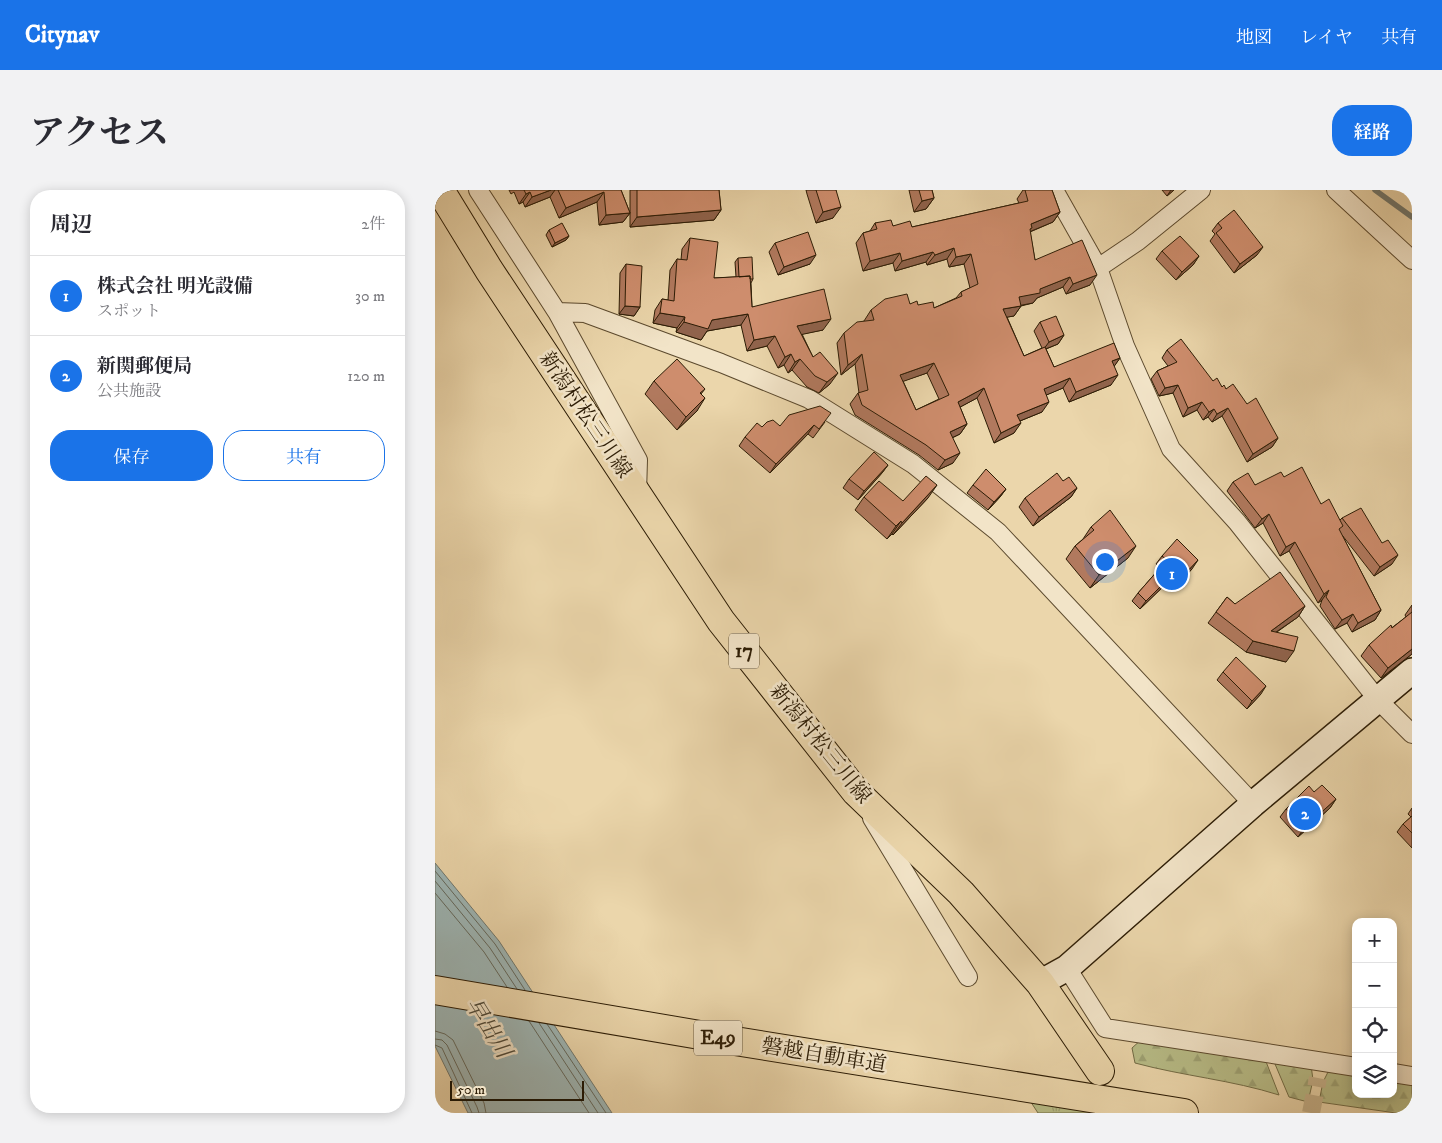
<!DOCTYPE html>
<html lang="ja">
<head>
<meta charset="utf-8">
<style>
	:root { --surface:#fff; --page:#f2f2f3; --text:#2b2b33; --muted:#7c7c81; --line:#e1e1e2; --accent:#1a73e8 }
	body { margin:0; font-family:"IM FELL DW Pica","Noto Serif JP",serif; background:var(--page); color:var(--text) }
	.controls { position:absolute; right:15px; bottom:15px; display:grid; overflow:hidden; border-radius:10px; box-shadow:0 2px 12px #0003 }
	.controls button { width:45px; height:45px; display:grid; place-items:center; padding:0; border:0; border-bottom:1px solid var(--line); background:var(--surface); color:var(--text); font:25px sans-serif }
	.scale { position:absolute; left:15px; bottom:12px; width:134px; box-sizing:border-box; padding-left:5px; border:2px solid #2c1c05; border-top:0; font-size:14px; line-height:18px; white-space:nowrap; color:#2c1c05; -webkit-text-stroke:4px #f2e4c8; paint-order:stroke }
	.you { position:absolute; left:669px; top:371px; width:18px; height:18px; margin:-12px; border:4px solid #fff; border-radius:50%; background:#1a73e8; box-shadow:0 0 0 8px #1a73e833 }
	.badge { display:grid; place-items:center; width:32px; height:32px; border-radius:50%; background:var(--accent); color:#fff; font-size:16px; font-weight:700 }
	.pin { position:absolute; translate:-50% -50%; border:2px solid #fff; box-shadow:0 1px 5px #0006 }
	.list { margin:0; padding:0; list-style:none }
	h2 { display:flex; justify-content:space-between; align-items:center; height:65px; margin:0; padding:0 20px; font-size:21px }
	h2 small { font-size:16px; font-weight:400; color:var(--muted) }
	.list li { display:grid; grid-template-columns:32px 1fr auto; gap:15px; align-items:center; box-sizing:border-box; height:80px; padding:0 20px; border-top:1px solid var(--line) }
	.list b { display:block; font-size:19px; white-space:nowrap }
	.list p { margin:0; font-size:16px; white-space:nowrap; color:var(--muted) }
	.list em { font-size:16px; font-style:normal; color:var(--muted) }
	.actions { display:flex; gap:10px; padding:15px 20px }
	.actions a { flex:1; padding:11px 0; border:1px solid var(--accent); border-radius:20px; text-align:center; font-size:18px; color:var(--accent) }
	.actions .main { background:var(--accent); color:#fff }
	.icon { flex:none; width:28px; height:28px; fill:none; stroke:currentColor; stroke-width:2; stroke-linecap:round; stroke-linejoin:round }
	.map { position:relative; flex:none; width:977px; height:923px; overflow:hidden; border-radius:20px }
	header { display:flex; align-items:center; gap:30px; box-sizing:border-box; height:70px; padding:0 25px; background:var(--accent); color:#fff }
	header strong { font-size:24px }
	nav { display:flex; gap:28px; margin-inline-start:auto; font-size:18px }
	.intro { display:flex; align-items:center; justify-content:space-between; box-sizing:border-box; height:120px; padding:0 30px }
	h1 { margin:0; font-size:35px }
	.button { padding:12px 22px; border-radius:20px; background:var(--accent); color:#fff; font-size:18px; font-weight:700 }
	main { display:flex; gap:30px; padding:0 30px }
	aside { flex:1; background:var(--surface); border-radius:20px; box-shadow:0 2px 12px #0003 }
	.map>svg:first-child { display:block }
	.grass { fill:url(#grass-tufts); stroke:#726c46 }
	.forest { fill:url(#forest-firs); stroke:#726c46 }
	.water { fill:#9eb6b5; stroke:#70786f }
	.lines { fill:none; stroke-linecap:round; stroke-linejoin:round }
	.shore { stroke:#65695d; stroke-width:1 }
	.stream { stroke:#70786f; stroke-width:5.5 }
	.street-tunnel { stroke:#c5b18a; stroke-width:18; stroke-dasharray:18 9; stroke-linecap:butt }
	.street-casing { stroke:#5c4a2e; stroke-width:20 }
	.secondary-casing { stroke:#2c1c05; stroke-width:28 }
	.primary-casing { stroke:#2c1c05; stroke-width:30 }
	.highway-casing { stroke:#2c1c05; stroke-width:30 }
	.street { stroke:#f2e4c8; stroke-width:18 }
	.secondary { stroke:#f2e4c8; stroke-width:25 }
	.primary { stroke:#ebd6ab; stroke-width:28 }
	.highway { stroke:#ebd6ab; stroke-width:28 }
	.wall { fill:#b1795e; stroke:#2c1c05; fill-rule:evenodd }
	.shaded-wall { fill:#90634c; stroke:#2c1c05 }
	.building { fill:#ce8d6d; stroke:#2c1c05; fill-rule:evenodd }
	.labels { text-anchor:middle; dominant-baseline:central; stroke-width:5; stroke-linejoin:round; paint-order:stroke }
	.shield { fill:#f2e4c8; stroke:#675840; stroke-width:1 }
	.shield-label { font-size:20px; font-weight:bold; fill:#2c1c05 }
	.street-label { font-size:21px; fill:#2c1c05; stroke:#f2e4c8 }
	.water-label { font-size:22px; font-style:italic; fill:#4e4a3a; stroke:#f2e4c8 }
</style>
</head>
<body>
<header>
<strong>Citynav</strong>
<nav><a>地図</a><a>レイヤ</a><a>共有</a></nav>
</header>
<div class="intro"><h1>アクセス</h1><a class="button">経路</a></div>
<main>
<aside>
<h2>周辺<small>2件</small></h2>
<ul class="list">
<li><span class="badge">1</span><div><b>株式会社 明光設備</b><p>スポット</p></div><em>30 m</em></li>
<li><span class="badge">2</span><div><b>新関郵便局</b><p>公共施設</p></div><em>120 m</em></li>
</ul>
<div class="actions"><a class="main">保存</a><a>共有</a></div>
</aside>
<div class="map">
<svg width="977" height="923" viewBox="0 0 977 923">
	<defs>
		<pattern id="grass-tufts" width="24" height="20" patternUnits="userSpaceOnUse" patternTransform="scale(1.25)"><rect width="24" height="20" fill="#b8bd88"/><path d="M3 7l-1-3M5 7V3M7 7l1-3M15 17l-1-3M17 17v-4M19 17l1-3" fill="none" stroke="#9ea274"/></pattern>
		<pattern id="forest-firs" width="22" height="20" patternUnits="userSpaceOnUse" patternTransform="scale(1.25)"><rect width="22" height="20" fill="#b8bd88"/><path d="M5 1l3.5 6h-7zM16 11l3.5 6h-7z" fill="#9ea274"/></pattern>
	</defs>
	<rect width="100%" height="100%" fill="#ebd6ab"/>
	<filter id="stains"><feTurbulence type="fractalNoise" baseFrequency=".004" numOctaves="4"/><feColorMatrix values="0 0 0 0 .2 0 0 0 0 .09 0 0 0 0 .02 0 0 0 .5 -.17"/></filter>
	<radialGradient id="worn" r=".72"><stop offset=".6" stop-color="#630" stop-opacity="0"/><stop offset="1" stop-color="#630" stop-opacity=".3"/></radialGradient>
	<path class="grass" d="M590 903 685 923H603Z"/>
	<path class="forest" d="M707 849 830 869 844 905C797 890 748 886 700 873L697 858Z
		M847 871 876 875 878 890 873 912 854 907 840 874Z
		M895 878 921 881V904H958V887L977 890V923H961L884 912 888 892Z"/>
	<path class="water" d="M0 673 64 751 177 923H33L0 856Z"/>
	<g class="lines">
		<path class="shore" d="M0 681 60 754 90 800
			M0 691 55 758 82 799
			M0 703 49 762 72 797
			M94 831 154 923
			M104 833 163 923
			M112 834 171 923
			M0 841 10 844 18 850 49 913 51 923
			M0 849 7 850 12 855 42 917 44 923
			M0 855 7 858 37 923"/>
		<path class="stream" d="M940 0 977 27"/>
		<path class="street-tunnel" d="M876 923 883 888"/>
		<g class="street-casing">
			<path id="street" d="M43 0 122 122
				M619 0 663 78 690 156 736 259 802 332 943 510 977 544
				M901 0 977 70
				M663 78 703 51 766 0
				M202 303 203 270 122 122 150 123 286 173 374 209 478 274 563 342 818 614
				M437 628 533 787
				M632 778 670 838 921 877
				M958 883 977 886"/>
		</g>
		<g class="secondary-casing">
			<path id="secondary" d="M605 793 632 778 818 614 977 481"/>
		</g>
		<g class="primary-casing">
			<path id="primary" d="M5 0 54 80 286 431 421 602 526 703 605 793 665 881"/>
		</g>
		<g class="highway-casing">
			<path id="highway" d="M0 800 300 851 749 923"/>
		</g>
		<use href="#street" class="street"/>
		<use href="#secondary" class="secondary"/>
		<use href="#primary" class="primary"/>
		<use href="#highway" class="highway"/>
	</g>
	<path class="wall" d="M74 0H186L195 23 188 32 164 35 162 12 124 28 115 7 90 17 88 12 84 14 79 2 76 4Z
		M195 0H284L286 20 279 30 195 37Z
		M371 0H401L398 28 381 33 372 4Z
		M474 0H497L499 8 491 19 479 22Z
		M588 0H617L625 22 618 32 595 42 600 70 655 95 631 104 628 97 602 108 598 113 586 116 579 126 572 127 589 166 607 158 599 141 605 132 629 145 623 154 611 159 619 177 685 168 679 176 676 195 634 212 628 198 611 205 607 222 585 231 579 243 559 253 542 208 525 217 532 234 525 244 517 248 518 273 503 280 484 265 420 225 415 214 423 203H424L420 174 406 185 402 153 409 143 429 131 436 120 475 114 499 118 521 108 526 102 535 98 529 74 514 77 512 69 492 75 491 72 460 81 458 73 428 81 421 53 428 43 435 41 440 33 458 36 477 37 584 13 582 9ZM492 183 504 209 481 220 468 191Z
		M727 0H739L732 6Z
		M783 33 822 65 799 83 775 51 780 44 777 41Z
		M114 40 134 46 131 50 117 57 111 45Z
		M255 48 279 88 301 87 300 72 303 68 318 89 316 93 317 117 388 140 367 144 378 167 395 194 384 203 372 197 357 180 353 183 349 175 343 178 332 156 312 161 306 135 272 141 266 150 241 142 242 138 218 133 220 120 227 109 233 110 235 80 242 69 246 70 247 59Z
		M340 53 375 74 343 85 334 62Z
		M727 61 764 66 758 75 741 90 721 69Z
		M191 74 205 117 199 126 184 124 185 83Z
		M732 160 778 191 791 199 812 214 843 248 837 257 812 272 787 226 777 232 773 227 768 230 762 220 748 227 738 203 724 206 716 189 722 181 733 176 727 168Z
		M219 191 270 199 266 204 262 221 242 240 210 204Z
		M390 232 378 248 373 244 335 283 304 256 310 247 327 237Z
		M453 275 447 283 423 310 408 298 414 289Z
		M849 287 886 314 905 330 907 328 957 374 939 386 907 345 946 420 940 430 917 442 912 433 900 439 885 416 887 410 883 413 854 361 845 366 828 333 820 338 792 301 798 292 820 295Z
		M628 291 642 298 636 307 598 336 584 317 590 308Z
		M538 295 571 299 565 307 553 320 532 303Z
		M429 307 468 311 493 308 458 345 457 344 452 349 420 320Z
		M656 337 693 368 655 398 631 369 640 356 648 349Z
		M727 366 757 379 742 395 736 389 705 419 697 411 703 403 725 378 721 374Z
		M792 407 800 414 870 416 863 427 842 442 851 472 811 462 773 433Z
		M977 415V464L946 488 926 466 934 455 971 427 970 425Z
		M788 482 826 504 812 519 782 490Z
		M879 602 901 609 895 618 863 647 845 627 851 619Z
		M977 618V658L962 642 968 634 976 627 973 624Z"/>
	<path class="shaded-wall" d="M116 0H120L115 7 90 17 97 7Z
		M736 0H739L732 6Z
		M95 2 88 12 84 14 91 4Z
		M169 2 162 12 124 28 131 18Z
		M499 8 491 19 479 22 487 11Z
		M406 17 398 28 381 33 388 22Z
		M286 20 279 30 195 37 202 27Z
		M625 22 618 32 594 42 596 34Z
		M195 23 188 32 164 35 171 25Z
		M134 46 131 50 117 57 120 53Z
		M828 57 822 65 799 83 805 74Z
		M519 58 512 69 492 75 500 65Z
		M498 62 491 72 460 81 467 71Z
		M465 63 458 73 428 81 435 71Z
		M536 64 529 74 514 77 521 67Z
		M381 65 375 74 343 85 349 77Z
		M764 66 758 75 741 90 747 82Z
		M662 85 655 95 631 104 638 94Z
		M635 87 628 97 602 108 598 113 577 117 584 107Z
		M190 116 205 117 199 126 184 124Z
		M586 116 579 126 561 129 568 119Z
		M225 123 250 127 242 138 218 133Z
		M313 124 306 135 272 141 266 150 241 142 249 132 277 130Z
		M396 129 388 140 355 147 362 136Z
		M629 145 623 154 608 160 614 152Z
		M340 146 332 156 312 161 319 150Z
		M356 164 349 175 343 178 350 167Z
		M427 164 420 174 406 185 413 175Z
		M685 168 678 178 677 171Z
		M365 169 357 180 353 183 360 172Z
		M499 173 492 183 458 195 465 185Z
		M403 183 395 194 384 203 392 192Z
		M683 185 676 195 634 212 641 202Z
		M635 188 628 198 602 209 609 199Z
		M743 195 738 203 724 206 730 198Z
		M549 198 542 208 516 222 523 212Z
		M270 208 262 221 242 240 251 227Z
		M614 212 607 222 575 235 582 225Z
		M767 212 762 220 748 227 753 218Z
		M793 218 787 226 777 232 782 224Z
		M779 219 773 227 768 230 774 222Z
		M586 233 579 243 559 253 566 243Z
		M532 234 525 244 508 252 515 242Z
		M379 235 373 244 335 283 341 274Z
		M843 248 837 257 812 272 818 264Z
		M525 263 518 273 503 280 510 270Z
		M453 275 447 283 423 310 429 301Z
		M502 295 493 308 458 345 467 333Z
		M642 298 636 307 598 336 604 327Z
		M571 299 565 307 553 320 559 312Z
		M834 324 828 333 820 338 827 329Z
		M466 331 457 344 452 349 461 336Z
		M860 352 854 361 845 366 851 357Z
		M701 356 693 368 655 398 664 385Z
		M963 365 957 374 939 386 945 377Z
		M763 370 757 379 742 395 748 386Z
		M742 380 736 389 705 419 711 411Z
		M894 400 887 410 883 413 889 404Z
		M870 416 863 427 828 451 836 441Z
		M946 420 940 430 917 442 923 433Z
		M918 424 912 433 900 439 907 430Z
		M818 451 859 461 851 472 811 462Z
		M977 459V464L946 488 953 478Z
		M831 496 826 504 812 519 817 511Z
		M901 609 895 618 863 647 869 638Z"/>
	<path class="building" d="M89 0H116L97 7 95 2 91 4Z
		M123 0H186L195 23 171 25 169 2 131 18Z
		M202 0H284L286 20 202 27Z
		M381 0H401L406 17 388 22Z
		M484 0H497L499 8 487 11Z
		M590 0H617L625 22 596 34 597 38 595 39 600 70 647 50 662 85 638 94 635 87 605 99V103L584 107 586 116 568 119 589 166 610 157 619 177 679 153 685 168 677 171 683 185 641 202 635 188 609 199 614 212 582 225 586 233 566 243 549 198 523 212 532 234 515 242 525 263 510 270 491 255 427 215 423 203 433 200 427 164 413 175 409 143 422 132 439 130 436 120 450 109 472 104 475 114 482 111 483 115 498 112 499 118 527 106 526 102 543 94 536 64 521 67 519 58 500 65 498 62 467 71 465 63 435 71 428 43 442 39 440 33 456 30 458 36 475 31 477 37 593 11ZM499 173 514 205 481 220 465 185Z
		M799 20 828 57 805 74 781 43 787 38 783 33Z
		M127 33 134 46 120 53 114 40Z
		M373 42 381 65 349 77 340 53Z
		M745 46 764 66 747 82 727 61Z
		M255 48 283 52 279 88 315 86 317 117 389 99 396 129 362 136 378 167 385 162 403 183 392 192 380 186 365 169 360 172 356 164 350 167 340 146 319 150 313 124 277 130 273 139 249 132 250 127 225 123 227 109 239 111 242 69 252 70Z
		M317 67 318 89H315V86L304 87 303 68Z
		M191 74 207 76 205 117 190 116Z
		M621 126 629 145 614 152 605 132Z
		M746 149 778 191 782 188 787 197 789 195 791 199 798 194 812 214 821 208 843 248 818 264 793 218 782 224 779 219 774 222 767 212 753 218 743 195 730 198 722 181 742 172 732 160Z
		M242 169 270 199 265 203 270 208 251 227 219 191Z
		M385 216 396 223 384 239 379 235 341 274 310 247 322 233 327 237 332 232 338 230 345 236 354 225Z
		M439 262 453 275 429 301 414 289Z
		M867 277 886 314 894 309 908 336 904 339 946 420 923 433 918 424 907 430 891 407 894 400 889 404 860 352 851 357 834 324 827 329 798 292 813 283 820 295 846 282 849 287Z
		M551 279 571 299 559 312 538 295Z
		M622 283 628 291 634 287 642 298 604 327 590 308Z
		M491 286 502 295 467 333 466 331 461 336 429 307 444 291 468 311Z
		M926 318 947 353 953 350 963 365 945 377 907 328Z
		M675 320 701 356 664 385 640 356 659 340 656 337Z
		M742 349 763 370 748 386 742 380 711 411 703 403 732 370 727 366Z
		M845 382 870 416 836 441 863 447 859 461 818 451 781 422 792 407 800 414Z
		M977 422V459L953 478 934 455 956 435 957 438Z
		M801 467 831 496 817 511 788 482Z
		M887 595 901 609 869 638 851 619 874 596 879 602Z
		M977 626V643L968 634Z"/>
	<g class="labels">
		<g class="shield">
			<rect x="294" y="443.5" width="30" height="35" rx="4"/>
			<rect x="259" y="830.5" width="48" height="35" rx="4"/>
		</g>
		<g class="shield-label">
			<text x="309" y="461">17</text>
			<text x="283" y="848">E49</text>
		</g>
		<g class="street-label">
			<text transform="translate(150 225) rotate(56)">新潟村松三川線</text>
			<text transform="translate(385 554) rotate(51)">新潟村松三川線</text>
			<text transform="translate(389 866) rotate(9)">磐越自動車道</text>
		</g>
		<g class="water-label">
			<text transform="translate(53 838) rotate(58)">早出川</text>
		</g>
	</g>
	<rect width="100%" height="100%" filter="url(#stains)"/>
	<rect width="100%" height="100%" fill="url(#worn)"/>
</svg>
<div class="controls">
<button>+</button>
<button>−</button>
<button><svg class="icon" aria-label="locate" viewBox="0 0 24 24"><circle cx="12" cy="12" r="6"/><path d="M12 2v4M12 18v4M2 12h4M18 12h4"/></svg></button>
<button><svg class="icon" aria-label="layers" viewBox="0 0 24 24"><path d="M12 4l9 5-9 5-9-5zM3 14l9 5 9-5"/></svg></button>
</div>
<div class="scale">50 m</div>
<div class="you"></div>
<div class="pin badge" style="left:737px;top:384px">1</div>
<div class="pin badge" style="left:870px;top:624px">2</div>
</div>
</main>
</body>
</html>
